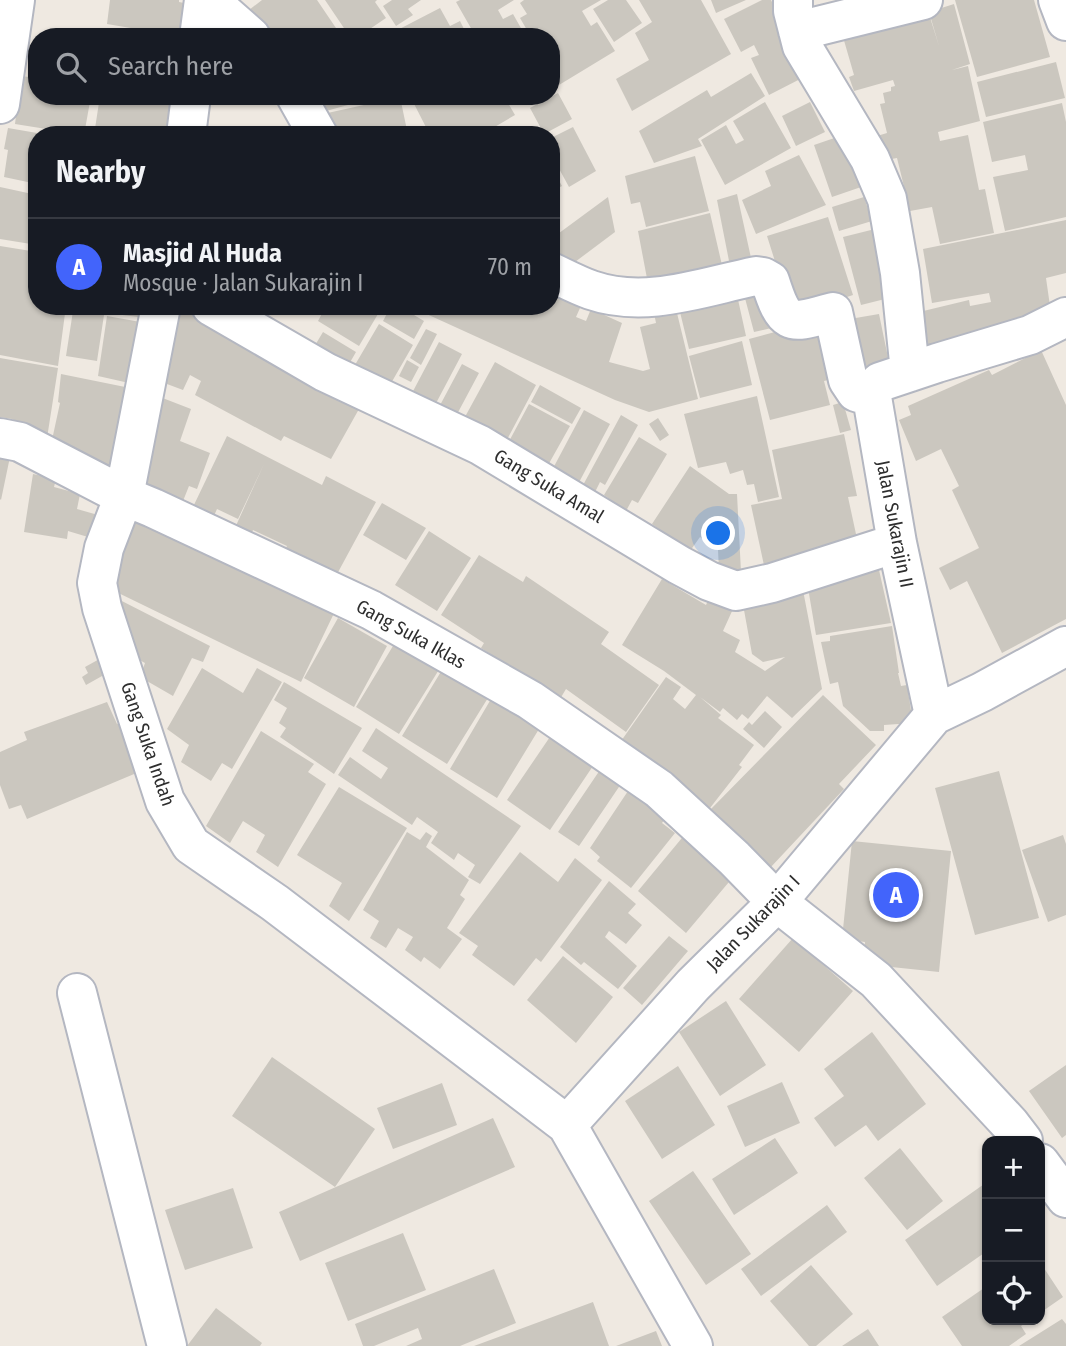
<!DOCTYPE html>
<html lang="en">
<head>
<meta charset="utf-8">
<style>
	:root { --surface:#171b24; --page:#242831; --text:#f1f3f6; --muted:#9ea1a6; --line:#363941; --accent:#4264fb }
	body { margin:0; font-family:"Fira Sans Condensed",sans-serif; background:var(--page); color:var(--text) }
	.controls { position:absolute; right:21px; bottom:21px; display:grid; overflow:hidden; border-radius:14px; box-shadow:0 2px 5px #0004 }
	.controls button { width:63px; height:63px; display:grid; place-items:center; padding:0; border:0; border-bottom:2px solid var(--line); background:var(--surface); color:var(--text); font:35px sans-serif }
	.you { position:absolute; left:719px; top:534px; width:24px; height:24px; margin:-18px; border:5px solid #fff; border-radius:50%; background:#1a73e8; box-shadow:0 0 0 10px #1a73e833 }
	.badge { display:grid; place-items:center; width:46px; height:46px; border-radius:50%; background:var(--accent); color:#fff; font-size:23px; font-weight:700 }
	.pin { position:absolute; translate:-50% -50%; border:4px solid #fff; box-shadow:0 2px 7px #0006 }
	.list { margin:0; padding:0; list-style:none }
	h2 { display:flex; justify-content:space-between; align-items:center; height:91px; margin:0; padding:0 28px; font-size:30px }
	h2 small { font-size:23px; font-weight:400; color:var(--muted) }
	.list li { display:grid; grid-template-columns:46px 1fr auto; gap:21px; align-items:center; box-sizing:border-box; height:98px; padding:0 28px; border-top:2px solid var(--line) }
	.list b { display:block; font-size:26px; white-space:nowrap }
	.list p { margin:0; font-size:23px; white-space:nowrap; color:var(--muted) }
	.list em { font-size:23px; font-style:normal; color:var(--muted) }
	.icon { flex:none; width:38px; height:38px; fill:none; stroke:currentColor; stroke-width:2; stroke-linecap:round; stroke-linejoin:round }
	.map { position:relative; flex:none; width:1066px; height:1346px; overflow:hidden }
	.search { position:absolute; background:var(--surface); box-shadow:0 2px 5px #0004; left:28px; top:28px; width:532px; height:77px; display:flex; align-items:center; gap:18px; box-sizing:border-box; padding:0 24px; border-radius:28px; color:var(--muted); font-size:26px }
	.panel { position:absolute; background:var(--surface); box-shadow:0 2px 5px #0004; left:28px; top:126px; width:532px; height:189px; border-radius:28px }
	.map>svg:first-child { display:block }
	.building { fill:#cbc7bf }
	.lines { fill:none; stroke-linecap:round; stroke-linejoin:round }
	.minor-casing { stroke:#b4b7c1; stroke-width:42 }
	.minor { stroke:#fff; stroke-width:38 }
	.labels { text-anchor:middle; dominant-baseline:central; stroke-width:7; stroke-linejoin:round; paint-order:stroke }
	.street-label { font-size:19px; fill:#2e2e2e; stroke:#fff }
</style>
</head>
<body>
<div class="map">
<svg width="1066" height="1346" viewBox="0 0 1066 1346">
	<rect width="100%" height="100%" fill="#efe9e1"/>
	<path class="building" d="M110 0H179V2L189 4 184 37 107 24Z
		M262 0H317L338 31 330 37H266L265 25 249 10Z
		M325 0H377L375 2 386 18 358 37H350Z
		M392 0H421L408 9 413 15 396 26 383 6Z
		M460 0H514L498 10 503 19 513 14 526 37H476L456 2Z
		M524 0H601L582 11 591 26 597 22 615 51 559 85 551 73V50L553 49 551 46V37H531L520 18 527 14 520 3Z
		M608 0H626L642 23 614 42 593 9Z
		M639 0H701L731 54 632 111 616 79 649 60 635 33 652 22Z
		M711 0H746L716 13Z
		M762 0H771L808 75 769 95 751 58 759 55 754 45 741 52 724 19Z
		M955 0H1034L1050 57 977 77Z
		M954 4 970 64 952 70 968 66 980 121 938 132 940 141 968 135 979 190 985 189 994 233 940 244 932 207 910 211 897 158 886 160 877 136 887 133 880 104 885 103 883 93 891 91V87L895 86 893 80 854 91 849 77 854 75 843 37 928 11 939 46 929 12Z
		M440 8 450 26 460 21 468 37H384Z
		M1056 62 1065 98 986 117 977 82Z
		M751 73 765 96 698 139 702 146 654 163 639 131 707 90 711 97Z
		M21 76 37 78V96H91L84 135 15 124Z
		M558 93 572 119 544 134 530 108Z
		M100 96H172L166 135H94Z
		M307 96H346L348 105 326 111 324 103 310 107Z
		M410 96H504L515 115 481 135H430Z
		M511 96H532L517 105Z
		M400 97 408 135H328L323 114Z
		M765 102 791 148 725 185 701 140 726 125 736 144 744 140 733 121Z
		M810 102 825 132 796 146 782 116Z
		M1062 103 1066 122V217L1005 231 993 177 1028 170 1025 155 992 162 983 122Z
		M573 127 596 171 569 187 551 154V138Z
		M8 128 37 133V184L4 177 8 150 4 149Z
		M846 134 864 186 832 197 814 145Z
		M799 155 826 205 756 234 742 200 771 186 765 171Z
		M695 156 709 211 646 227 640 202 631 204 625 176Z
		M551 166 562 186 551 192Z
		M0 187 37 195V245L0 239Z
		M737 194 753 267 731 271 717 200Z
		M608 197 615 232 571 265 551 258V239Z
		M864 197 872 221 839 231 832 207Z
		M710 213 724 274 649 289 638 231Z
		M828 217 853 295 792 315 767 236Z
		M1066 220V273L1046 278 1050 306 1022 321 923 351 915 313 969 300 970 306 991 302 989 293 932 303 923 249Z
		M875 229 893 297 861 305 843 237Z
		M0 246 37 252V306H66L58 366 0 355Z
		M767 279 780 326 754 332 742 287Z
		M551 285 584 299 576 317 586 321 591 309 622 323 609 362 643 371 650 369 640 327 656 323 654 313 676 309 698 399 649 412 615 400 409 306H551Z
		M737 295 746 336 689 349 679 308Z
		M79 306H104L103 311 78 308Z
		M106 306H150L148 318 105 313Z
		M176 306H192L218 315 359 409 331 459 284 436 281 441 195 395 201 381 190 375 183 390 159 381Z
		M326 306H364L378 314 359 346 318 321Z
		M391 306H399L424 321 414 339 383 321Z
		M73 311 104 315 97 361 66 356Z
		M879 314 891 372 856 379 844 320Z
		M107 316 146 323 138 385 98 376Z
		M819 320 843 376 824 381 830 405 770 420 749 339Z
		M379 324 413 345 390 385 352 370Z
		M426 329 437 334 421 365 410 358Z
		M323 332 356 352 341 378 308 357Z
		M742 341 752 385 700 398 689 356Z
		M439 342 462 354 434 407 411 395Z
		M1041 350 1066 405V619L1002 653 967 581 950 590 939 568 979 548 952 490 959 486 941 449 916 461 899 420 911 415 908 406 989 370 992 375Z
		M0 358 58 368 47 438 12 419 0 417Z
		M407 360 419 367 411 382 399 376Z
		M495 362 536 385 502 449 460 426Z
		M462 364 479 373 455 418 438 409Z
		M61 374 140 390 116 476 52 440 60 403 58 402Z
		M540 385 581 408 572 424 531 402Z
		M757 396 779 497 758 502 754 484 747 485 743 470 730 474 726 462 698 468 684 414Z
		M160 397 191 409 180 441 210 453 197 489 189 486 183 501 145 489Z
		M843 402 851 430 840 433 833 405Z
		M529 404 570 426 547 467 507 445Z
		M584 410 610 424 576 488 550 474Z
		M621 415 638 425 605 485 600 482 594 494 582 487Z
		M658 418 669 435 660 441 649 424Z
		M844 434 857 496 848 497 859 548 765 570 751 505 782 499 772 450Z
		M227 436 322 485 326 476 376 502 336 576 285 550 287 546 253 530 250 537 234 530 264 464 238 519 217 509 213 518 192 509Z
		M639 437 667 454 638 503 632 500 626 511 604 495Z
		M0 451 11 452 1 500 0 499Z
		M690 466 729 494H737L741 572 719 571 718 550 700 537 690 551 652 524Z
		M33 474 56 479 54 487 80 494 77 509 105 517 98 540 68 531 67 539 24 532Z
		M382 503 426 528 406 560 363 535Z
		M139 510 337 607 301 682 102 585Z
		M429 531 471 558 437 611 395 585Z
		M479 555 523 582 526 576 609 632 601 644 659 685 626 732 566 689 560 699 481 648 484 643 441 615Z
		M879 570 891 623 816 635 807 582Z
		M662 579 706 605 710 596 733 609 723 631 740 640 735 652 765 671 785 657 763 662 752 654 742 599 802 585 822 689 792 718 767 696 748 719 742 714 737 720 723 708 720 712 700 697 721 715 718 718 754 745 739 765 742 767 710 808 619 744 666 677 681 687 673 699 685 709 696 695 664 671 622 645Z
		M114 597 210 646 203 662 192 658 173 696 140 677 145 663 132 656Z
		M338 618 387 646 354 707 304 678Z
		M892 626 899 673H898L901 686 907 685 913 723 884 725V731H870L843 706 838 682 830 684 821 642 830 641V636Z
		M396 641 440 668 399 734 356 707Z
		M103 657 111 671 86 685 82 677 88 673 85 667Z
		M445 665 491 693 447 764 402 736Z
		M202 668 243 693 257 668 282 682 232 769 222 763 211 781 181 762 189 745 167 729Z
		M284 682 362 728 334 774 280 737 286 728 279 723 287 708 274 700Z
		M823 695 876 745 839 784 844 789 770 868 710 810Z
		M491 699 539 729 497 798 450 769Z
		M107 702 117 724 126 720 146 769 27 819 21 805 9 809 0 785V752L27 740 24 732Z
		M765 711 782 727 764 748 743 729 749 722 752 725Z
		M376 728 521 826 480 884 468 877 475 865 458 853 454 860 431 843 438 832 417 817 412 825 338 775 350 757 381 779 388 768 362 751Z
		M556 728 599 757 550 830 507 800Z
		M261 731 314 764 308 772 326 784 278 867 256 852 265 835 243 821 230 843 206 826Z
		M604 764 625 778 579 846 558 832Z
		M999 771 1039 918 975 935 935 788Z
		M634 782 671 810 662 823 675 833 631 888 597 861 600 857 590 848Z
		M339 787 407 828 349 921 329 906 342 883 297 855Z
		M691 827 734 876 686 933 638 891Z
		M407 832 420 840 426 832 432 836 426 847 469 880 460 895 465 899 447 928 462 939 440 969 424 957 421 962 405 950 413 937 398 928 386 948 370 938 379 921 363 910Z
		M1063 835 1066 844V915L1048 922 1022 850Z
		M852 841 951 851 939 972 863 964 865 942 842 939Z
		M520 852 558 882 575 858 602 880 541 962 536 958 514 986 472 955 478 946 459 933Z
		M609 881 636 904 628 913 642 925 626 944 609 931 605 937 637 966 618 989 584 962 581 965 560 947Z
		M669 936 688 951 642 1005 623 988Z
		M793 938 853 991 799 1052 739 999Z
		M563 956 613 997 576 1043 527 1000Z
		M726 1001 766 1065 720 1096 679 1032Z
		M872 1032 926 1104 878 1141 866 1125 835 1147 814 1118 844 1096 824 1069Z
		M272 1057 375 1129 335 1187 232 1116Z
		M1066 1065V1135L1062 1138 1029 1091Z
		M678 1066 715 1125 662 1159 625 1101Z
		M782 1082 800 1123 745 1147 727 1106Z
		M442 1083 457 1125 393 1149 377 1108Z
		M493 1118 515 1167 300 1261 279 1212Z
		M775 1138 798 1173 734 1215 712 1179Z
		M900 1148 943 1201 907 1230 864 1178Z
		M693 1171 751 1254 706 1285 649 1201Z
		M1040 1173 1058 1194 1040 1210Z
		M987 1182V1251L937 1286 905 1240Z
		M233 1188 253 1248 185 1270 165 1210Z
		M827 1205 847 1232 761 1296 741 1269Z
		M403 1233 426 1290 348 1321 325 1263Z
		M1040 1262 1063 1297 1040 1313Z
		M811 1265 853 1314 816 1346H809L770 1301Z
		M494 1269 516 1323 460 1346H406L422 1339 418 1328 374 1346H363L355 1324Z
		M987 1286V1320H1030L1021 1326 1026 1334 1009 1346H962L942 1317Z
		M593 1302 609 1346H474Z
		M216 1308 262 1343 260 1346H187Z
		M1062 1319 1066 1324V1346H1019Z
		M868 1329 879 1346H842Z
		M656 1331 662 1346H616Z"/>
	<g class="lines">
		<g class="minor-casing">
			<path id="minor" d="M209 0 251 37
				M793 0V11L802 46 870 159 887 199 900 273 910 372
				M1058 0 1066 21
				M798 31 923 0
				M199 37 204 0
				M296 96 318 135
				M0 104 15 0
				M186 135 191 96
				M551 272C564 278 577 285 591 290 646 309 702 287 756 276L763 277 770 281C785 328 789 324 833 312L848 380 856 392 872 397
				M161 306 124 496 104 548 97 583 102 608 165 801 191 845 275 903 567 1125 693 1346
				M211 306 325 372 480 445 679 565 709 581 736 591 772 583 897 543
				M0 438 20 442 124 496 153 508 371 610 530 700 659 789 734 858 777 902 876 980 1010 1124 1023 1141
				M934 715 897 543 872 397C873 390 875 387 880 382L937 363 1030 335 1066 317
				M77 993 167 1346
				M567 1125 693 985 777 902 934 715 982 692 1066 646
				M1040 1163 1066 1198"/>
		</g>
		<use href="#minor" class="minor"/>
	</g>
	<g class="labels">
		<g class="street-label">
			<text transform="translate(549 486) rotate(31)">Gang Suka Amal</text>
			<text transform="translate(895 524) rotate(79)">Jalan Sukarajin II</text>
			<text transform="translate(411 634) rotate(29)">Gang Suka Iklas</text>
			<text transform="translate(148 744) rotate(71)">Gang Suka Indah</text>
			<text transform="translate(753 923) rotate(-46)">Jalan Sukarajin I</text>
		</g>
	</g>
</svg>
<div class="controls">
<button>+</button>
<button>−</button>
<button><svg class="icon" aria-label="locate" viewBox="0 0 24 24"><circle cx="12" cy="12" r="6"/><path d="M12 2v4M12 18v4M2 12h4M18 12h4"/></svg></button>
</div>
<div class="you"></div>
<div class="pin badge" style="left:896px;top:895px">A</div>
<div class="search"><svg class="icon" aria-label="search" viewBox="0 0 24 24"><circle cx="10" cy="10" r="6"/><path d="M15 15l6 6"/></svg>Search here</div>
<section class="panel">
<h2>Nearby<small></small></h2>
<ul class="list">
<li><span class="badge">A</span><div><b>Masjid Al Huda</b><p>Mosque · Jalan Sukarajin I</p></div><em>70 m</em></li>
</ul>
</section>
</div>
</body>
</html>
